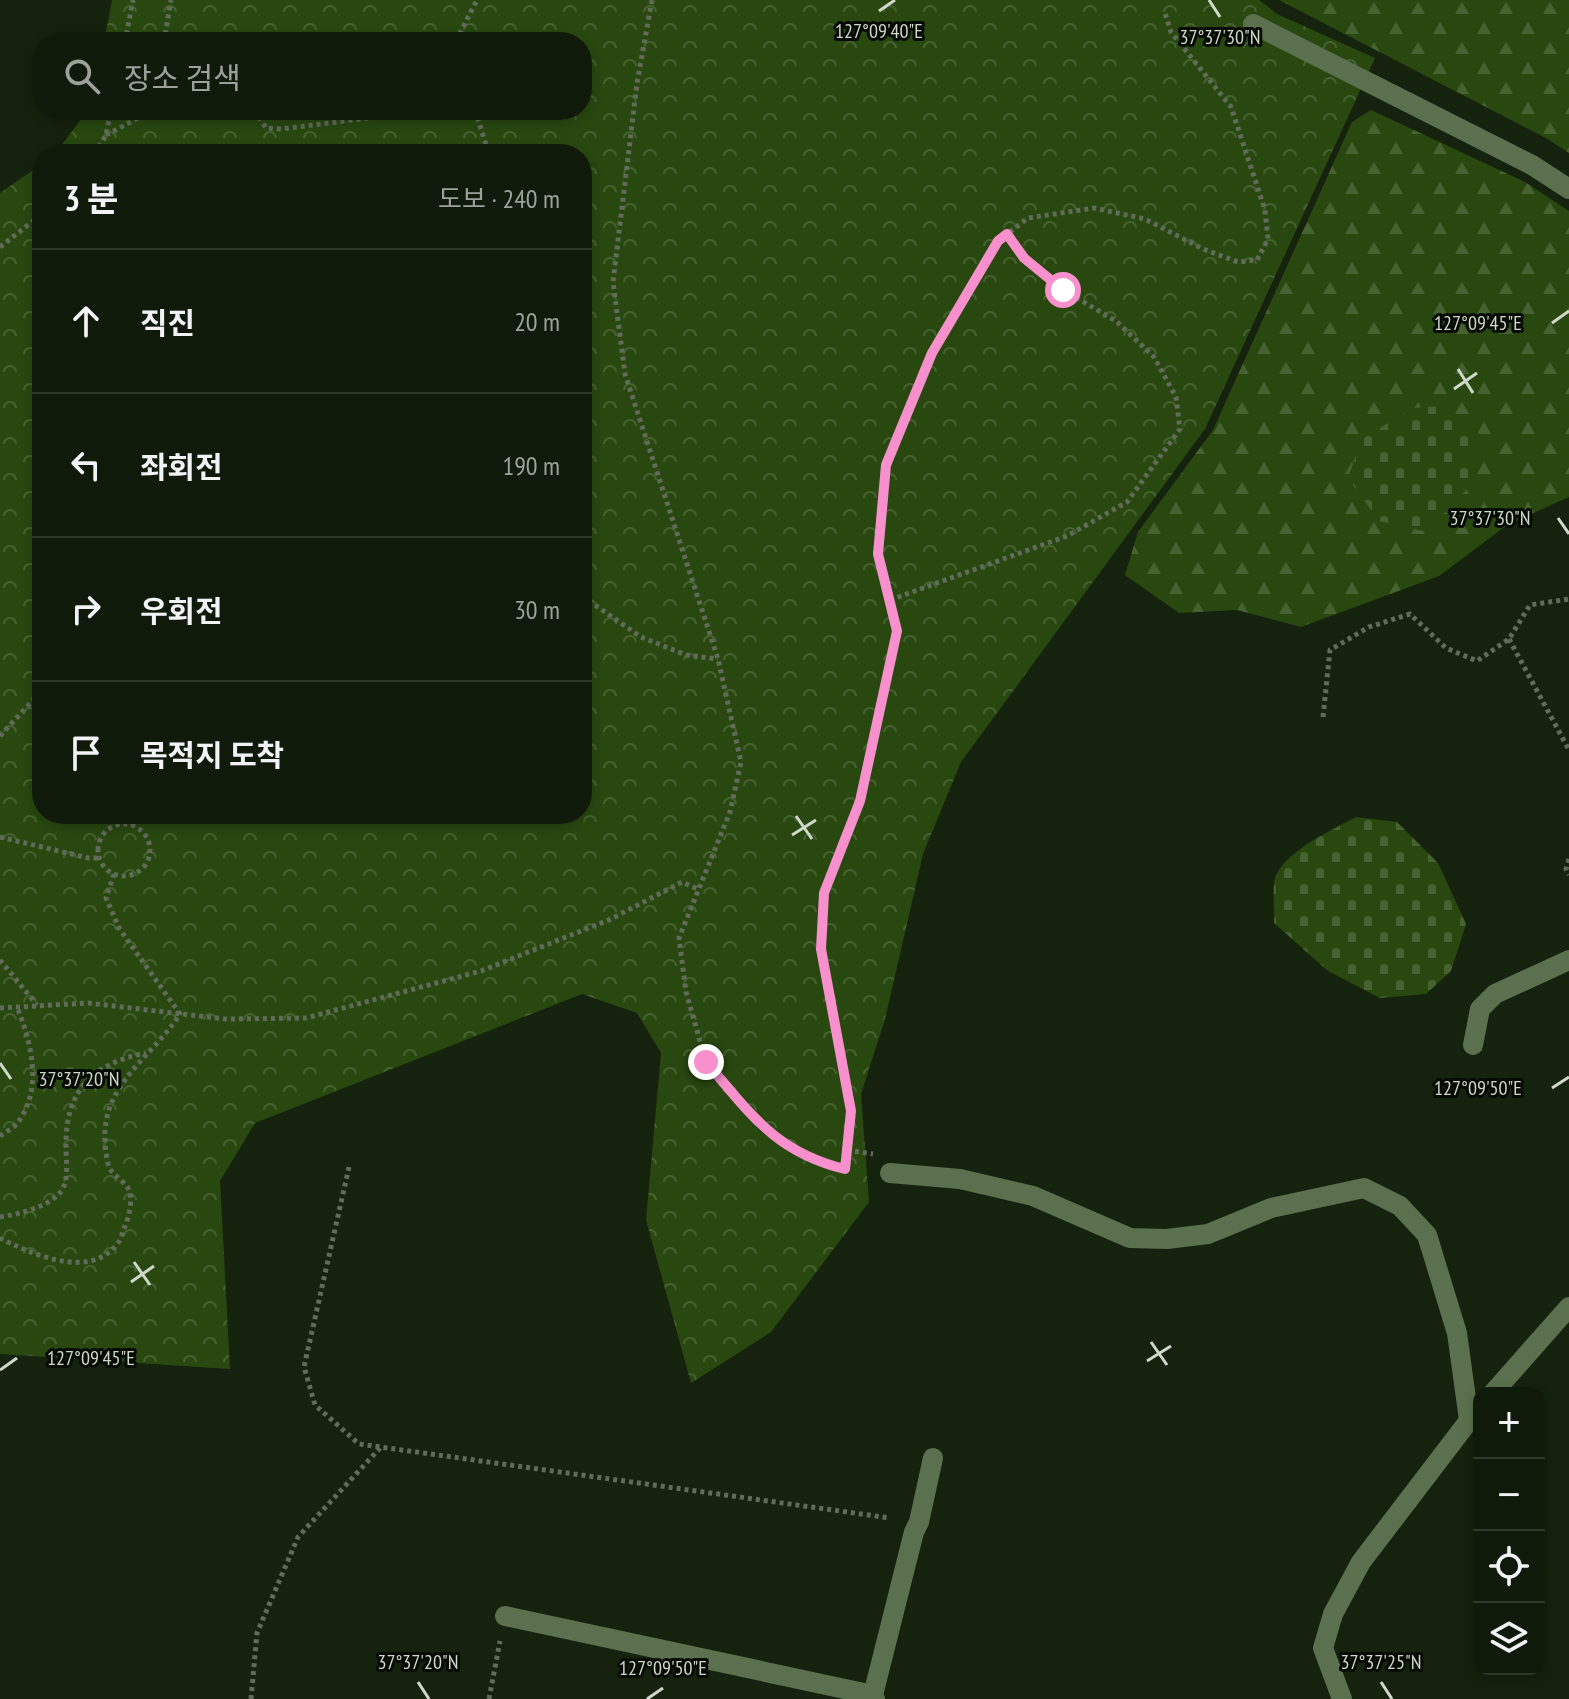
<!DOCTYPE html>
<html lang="ko">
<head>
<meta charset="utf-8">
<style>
	:root { --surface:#101a0a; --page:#192313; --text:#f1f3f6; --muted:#9ca19c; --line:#30382b }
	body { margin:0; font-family:"PT Sans Narrow","Noto Sans KR",sans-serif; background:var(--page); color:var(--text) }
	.controls { position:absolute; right:24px; bottom:24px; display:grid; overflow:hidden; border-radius:16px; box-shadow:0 4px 12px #0003 }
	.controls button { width:72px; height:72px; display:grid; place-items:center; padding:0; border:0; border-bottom:2px solid var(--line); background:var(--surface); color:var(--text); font:40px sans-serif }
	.stop { position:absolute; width:24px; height:24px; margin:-18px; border:6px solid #f790cd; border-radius:50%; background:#fff }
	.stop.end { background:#f790cd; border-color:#fff; box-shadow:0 2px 8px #0008 }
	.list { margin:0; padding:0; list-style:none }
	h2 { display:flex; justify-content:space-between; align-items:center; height:104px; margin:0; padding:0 32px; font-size:34px }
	h2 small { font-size:26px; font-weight:400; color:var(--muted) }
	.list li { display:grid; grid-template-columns:52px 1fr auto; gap:24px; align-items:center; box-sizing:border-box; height:144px; padding:0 32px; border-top:2px solid var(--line) }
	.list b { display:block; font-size:30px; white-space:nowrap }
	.list em { font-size:26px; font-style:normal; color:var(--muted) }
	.icon { flex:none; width:44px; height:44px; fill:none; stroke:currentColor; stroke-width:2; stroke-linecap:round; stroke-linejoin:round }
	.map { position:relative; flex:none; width:1569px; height:1699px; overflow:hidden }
	.search { position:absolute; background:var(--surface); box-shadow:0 4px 12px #0003; left:32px; top:32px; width:560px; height:88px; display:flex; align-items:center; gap:20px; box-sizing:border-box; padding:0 28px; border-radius:32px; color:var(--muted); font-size:30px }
	.panel { position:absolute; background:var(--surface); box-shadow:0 4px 12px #0003; left:32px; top:144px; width:560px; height:680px; border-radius:32px }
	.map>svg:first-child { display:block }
	.forest { fill:url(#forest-firs) }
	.cemetery { fill:url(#cemetery-stones) }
	.park { fill:url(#park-crowns) }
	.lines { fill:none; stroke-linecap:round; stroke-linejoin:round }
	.path { stroke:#606b59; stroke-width:5; stroke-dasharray:4 4; stroke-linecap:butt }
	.minor { stroke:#5a704e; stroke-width:20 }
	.route { stroke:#f790cd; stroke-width:10 }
	.ticks { fill:none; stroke:#d0d8cb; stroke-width:3 }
	.ticks-label { font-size:20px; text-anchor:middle; fill:#d0d8cb; stroke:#050a03; stroke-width:6; stroke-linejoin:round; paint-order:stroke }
</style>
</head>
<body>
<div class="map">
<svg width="1569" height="1699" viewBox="0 0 1569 1699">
	<defs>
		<pattern id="forest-firs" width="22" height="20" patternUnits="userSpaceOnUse" patternTransform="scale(2)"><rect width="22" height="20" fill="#284810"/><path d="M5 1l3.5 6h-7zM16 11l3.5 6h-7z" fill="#466231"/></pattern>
		<pattern id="cemetery-stones" width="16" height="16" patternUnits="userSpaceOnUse" patternTransform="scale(2)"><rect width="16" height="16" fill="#284810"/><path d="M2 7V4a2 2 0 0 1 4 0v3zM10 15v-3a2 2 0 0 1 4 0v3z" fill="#466231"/></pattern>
		<pattern id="park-crowns" width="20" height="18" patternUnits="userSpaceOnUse" patternTransform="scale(2)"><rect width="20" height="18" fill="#284810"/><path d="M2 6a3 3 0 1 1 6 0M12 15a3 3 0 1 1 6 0" fill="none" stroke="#466231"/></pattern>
	</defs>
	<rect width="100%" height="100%" fill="#15220d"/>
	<path class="forest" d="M1279 0H1569V153L1546 138Z
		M1371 110 1525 182 1569 211V497L1507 525 1439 576 1301 627 1237 610 1179 613 1125 575 1138 532 1213 430 1352 122Z"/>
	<path class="cemetery" d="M1442 406 1479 433 1466 490 1427 532 1379 521 1348 478 1361 440 1412 408Z
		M1356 817 1397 822 1438 863 1466 924 1451 971 1426 994 1380 998 1328 971 1274 923C1275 910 1272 891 1275 878 1283 852 1334 829 1356 817Z"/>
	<path class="park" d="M112 0H1259L1277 14 1375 58 1205 429 961 762 923 854 885 1019 861 1094 869 1202 771 1332 691 1383 646 1220 661 1053 637 1013 582 994 255 1123 220 1181 230 1369 0 1354V193L42 164V814H582V154H55L88 110H582V42H104Z"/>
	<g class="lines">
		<path class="path" d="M652 0 637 83 613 282 625 374 718 659 741 762 730 812 679 938 686 992 706 1062 765 1131 816 1162 845 1169 851 1111 821 949 824 893 860 801 897 631 878 554 886 465 932 353 998 241 1028 218 1094 208 1145 219 1203 249 1238 262 1257 260 1268 239 1265 210 1231 107 1171 32 1164 10
			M125 42 133 0
			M164 42 171 0
			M460 42V33L477 0
			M255 110 266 128 281 129 400 114 405 110
			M475 110 489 154
			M106 135 153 110
			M99 148 104 154
			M95 154 106 135 111 110
			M0 247 42 214
			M582 596 641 637 686 655 718 659
			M890 600 1067 536 1127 502 1180 429 1176 397 1154 357 1116 321 1063 290 1024 258 1007 234
			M1509 639 1569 750
			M1323 717 1330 650 1369 627 1410 614 1446 648 1477 661 1509 639 1530 605 1569 599
			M0 736 42 690
			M133 814V826
			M98 850a26 26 0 1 1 52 0a26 26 0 1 1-52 0Z
			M0 837 88 858H99
			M1569 859 1566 869 1569 875
			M0 960 37 1005
			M0 1008 88 1003 225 1019 306 1018 481 971 611 919 682 882 698 889
			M0 1136C6 1132 15 1127 19 1121 43 1086 31 1042 17 1007
			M847 1150 873 1154
			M349 1167 304 1367 315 1405 359 1444 890 1518
			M0 1217C19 1214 50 1207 62 1190 69 1179 66 1159 66 1146 65 1091 93 1063 146 1053
			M0 1238C32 1254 90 1281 118 1243 121 1239 123 1231 125 1226 129 1217 133 1200 129 1190 125 1181 113 1176 109 1167 106 1158 104 1139 105 1130 108 1081 156 1052 180 1014L119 928 106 898 114 874
			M251 1699 257 1633 298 1537 380 1448
			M489 1699 500 1641"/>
		<path class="minor" d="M1253 24 1532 165 1569 189
			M1473 1045 1480 1009 1495 994 1569 960
			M890 1173 960 1179 1033 1196 1130 1238 1167 1239 1208 1234 1271 1208 1364 1188 1400 1206 1427 1235 1457 1333 1469 1420
			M1493 1393 1569 1307
			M505 1616 873 1695
			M875 1699 873 1695 914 1532 919 1522 933 1458
			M1342 1699 1323 1648 1333 1614 1361 1562 1477 1410"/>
	</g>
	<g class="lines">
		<path class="route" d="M706 1062C750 1113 775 1152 845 1169L851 1111 821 949 824 893 860 801 897 631 878 554 886 465 932 353 998 241 1007 234 1024 258 1063 290"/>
	</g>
	<path class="ticks" d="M1209 0 1220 17M879 11 895 0M1552 323 1569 311M1458 369 1473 393M1454 389 1477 373M1558 518 1569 534M796 816 812 839M792 835 816 820M0 1063 11 1079M1552 1088 1569 1077M134 1262 150 1285M131 1282 154 1266M1151 1342 1167 1365M1147 1361 1171 1346M0 1370 17 1358M418 1682 429 1699M1381 1682 1392 1699M647 1699 663 1688"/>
	<g class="ticks-label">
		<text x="879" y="38">127°09'40"E</text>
		<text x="1220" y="44">37°37'30"N</text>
		<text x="1478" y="330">127°09'45"E</text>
		<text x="1490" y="525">37°37'30"N</text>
		<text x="79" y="1086">37°37'20"N</text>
		<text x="1478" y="1095">127°09'50"E</text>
		<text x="91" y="1365">127°09'45"E</text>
		<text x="418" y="1669">37°37'20"N</text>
		<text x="1381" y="1669">37°37'25"N</text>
		<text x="663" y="1675">127°09'50"E</text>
	</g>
</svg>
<div class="controls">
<button>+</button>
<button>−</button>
<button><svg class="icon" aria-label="locate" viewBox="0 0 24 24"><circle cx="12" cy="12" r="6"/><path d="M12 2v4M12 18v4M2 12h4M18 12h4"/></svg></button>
<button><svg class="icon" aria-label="layers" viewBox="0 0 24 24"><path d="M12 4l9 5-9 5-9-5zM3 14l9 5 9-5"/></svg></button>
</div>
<div class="stop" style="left:1063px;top:290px"></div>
<div class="stop end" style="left:706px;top:1062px"></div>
<div class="search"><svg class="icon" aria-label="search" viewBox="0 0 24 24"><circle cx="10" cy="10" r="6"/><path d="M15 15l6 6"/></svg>장소 검색</div>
<section class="panel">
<h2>3 분<small>도보 · 240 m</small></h2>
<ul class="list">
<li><svg class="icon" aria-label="ahead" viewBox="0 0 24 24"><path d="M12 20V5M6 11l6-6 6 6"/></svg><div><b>직진</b></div><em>20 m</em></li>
<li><svg class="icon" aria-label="left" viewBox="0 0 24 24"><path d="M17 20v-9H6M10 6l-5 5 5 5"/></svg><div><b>좌회전</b></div><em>190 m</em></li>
<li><svg class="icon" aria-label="right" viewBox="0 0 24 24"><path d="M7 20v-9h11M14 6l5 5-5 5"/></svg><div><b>우회전</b></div><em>30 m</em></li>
<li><svg class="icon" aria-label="arrive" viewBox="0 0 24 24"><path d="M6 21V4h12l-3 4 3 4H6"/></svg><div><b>목적지 도착</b></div></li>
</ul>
</section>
</div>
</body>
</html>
